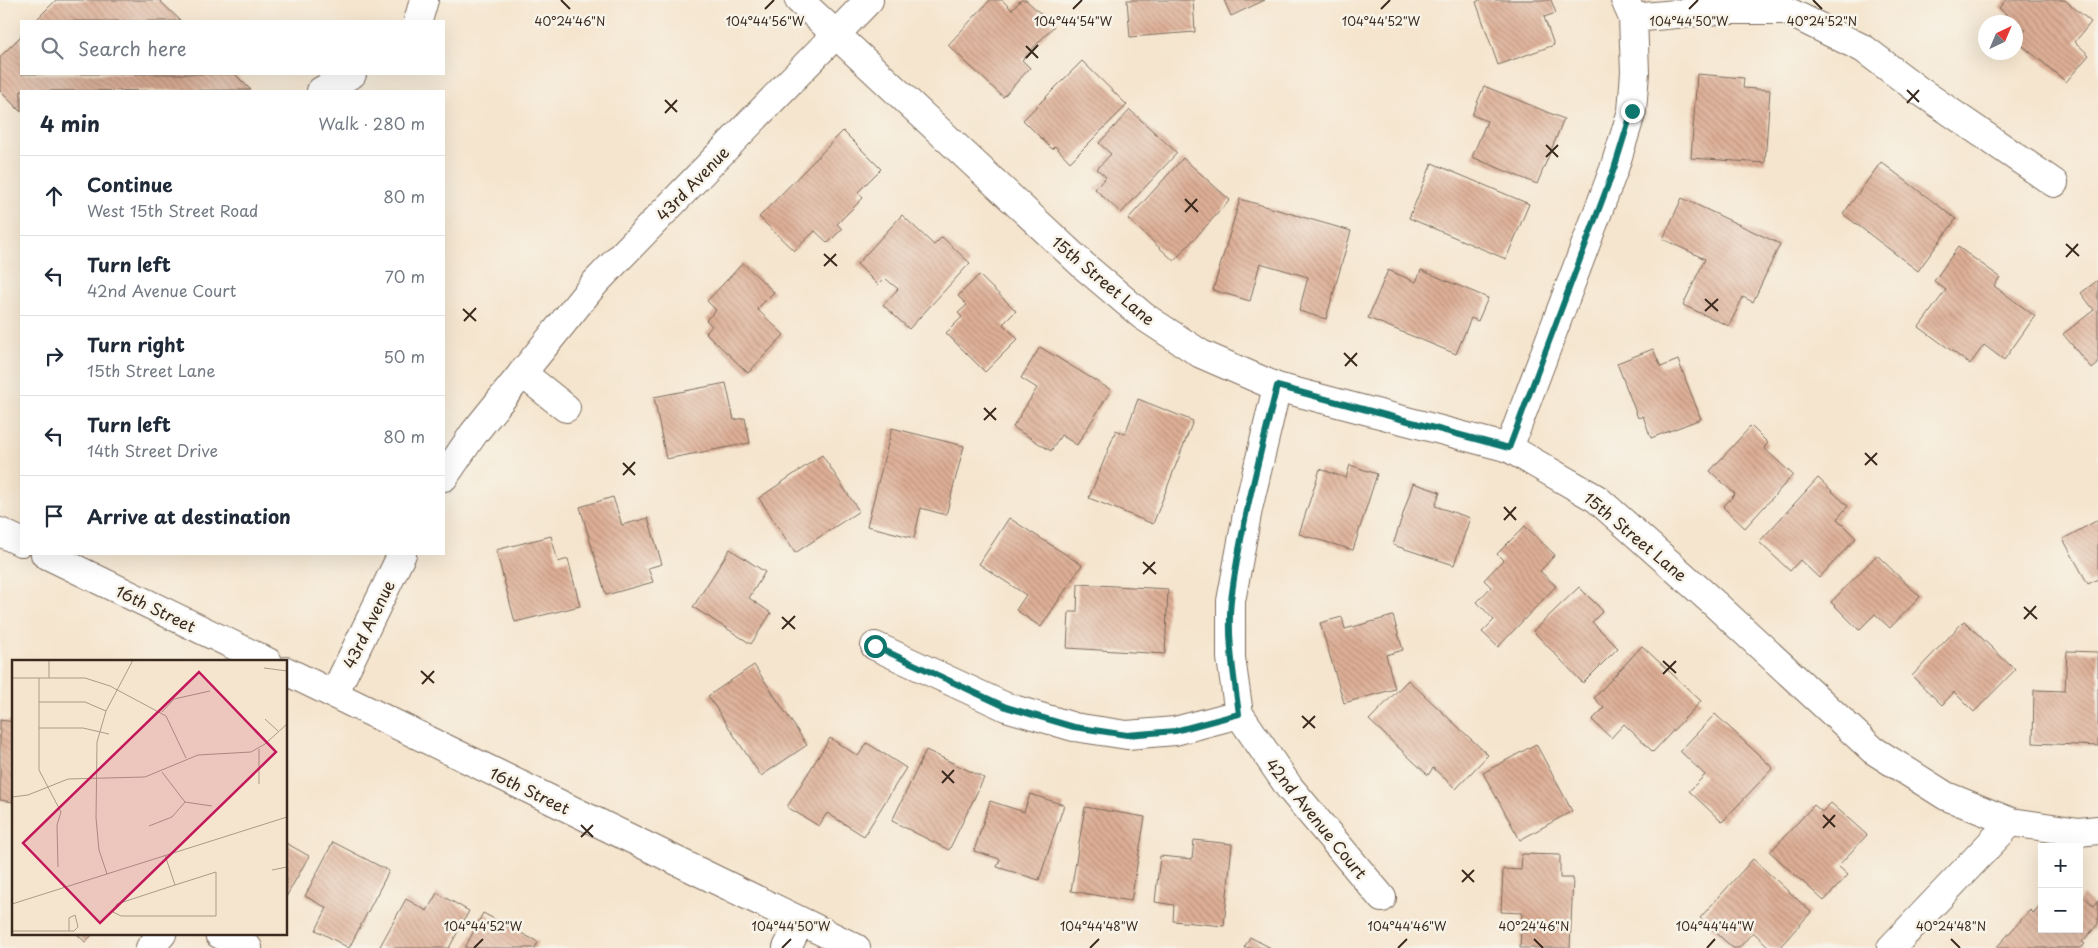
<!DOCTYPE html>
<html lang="en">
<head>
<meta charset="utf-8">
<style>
	:root { --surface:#fff; --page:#f2f2f3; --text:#1f2937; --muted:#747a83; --line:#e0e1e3 }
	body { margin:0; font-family:"Playpen Sans",sans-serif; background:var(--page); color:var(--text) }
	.controls { position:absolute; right:15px; bottom:15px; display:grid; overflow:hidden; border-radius:0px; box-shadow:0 5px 20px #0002 }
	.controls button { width:45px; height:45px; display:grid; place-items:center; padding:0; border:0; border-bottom:1px solid var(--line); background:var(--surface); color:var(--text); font:25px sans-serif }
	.compass { position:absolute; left:1978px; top:15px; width:45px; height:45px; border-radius:50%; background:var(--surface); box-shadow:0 5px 20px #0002; rotate:44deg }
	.stop { position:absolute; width:15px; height:15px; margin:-11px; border:4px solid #0f766e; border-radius:50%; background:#fff }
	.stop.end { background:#0f766e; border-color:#fff; box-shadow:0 1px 5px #0008 }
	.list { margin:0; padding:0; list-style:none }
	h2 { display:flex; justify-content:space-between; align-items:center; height:65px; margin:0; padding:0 20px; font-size:21px }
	h2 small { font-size:16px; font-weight:400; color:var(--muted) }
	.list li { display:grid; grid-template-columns:32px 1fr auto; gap:15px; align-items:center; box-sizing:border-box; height:80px; padding:0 20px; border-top:1px solid var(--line) }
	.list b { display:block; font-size:19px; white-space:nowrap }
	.list p { margin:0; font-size:16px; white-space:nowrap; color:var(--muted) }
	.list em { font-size:16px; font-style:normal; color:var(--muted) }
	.icon { flex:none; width:28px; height:28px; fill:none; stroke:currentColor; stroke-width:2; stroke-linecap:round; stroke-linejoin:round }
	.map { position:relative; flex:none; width:2098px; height:948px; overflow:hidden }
	.search { position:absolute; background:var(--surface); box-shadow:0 5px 20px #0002; left:20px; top:20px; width:425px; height:55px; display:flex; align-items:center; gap:12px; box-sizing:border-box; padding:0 18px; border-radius:0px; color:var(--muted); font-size:19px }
	.panel { position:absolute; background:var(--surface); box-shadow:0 5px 20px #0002; left:20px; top:90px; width:425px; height:465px; border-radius:0px }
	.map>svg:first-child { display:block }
	.building { fill:url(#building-back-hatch) }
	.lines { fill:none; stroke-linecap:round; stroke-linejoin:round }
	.minor-casing { stroke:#7c6b5c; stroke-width:30 }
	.major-casing { stroke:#7c6b5c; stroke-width:30 }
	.minor { stroke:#fff; stroke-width:28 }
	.major { stroke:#fff; stroke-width:28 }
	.route { stroke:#0f766e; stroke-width:6 }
	.ticks { fill:none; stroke:#3b2a1e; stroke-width:2 }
	.labels { text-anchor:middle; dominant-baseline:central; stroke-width:5; stroke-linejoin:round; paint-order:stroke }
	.street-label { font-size:16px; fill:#3b2a1e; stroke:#f7f3e8 }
	.inset-road { fill:none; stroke:#ab9a88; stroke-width:1 }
	.view { fill:#c2185b; fill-opacity:0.15; stroke:#c2185b; stroke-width:2.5 }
	.inset-edge { fill:none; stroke:#3b2a1e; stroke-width:2.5 }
	.ticks-label { font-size:12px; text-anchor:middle; fill:#3b2a1e; stroke:#f7f3e8; stroke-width:5; stroke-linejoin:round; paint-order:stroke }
</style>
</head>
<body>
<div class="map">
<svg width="2098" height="948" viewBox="0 0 2098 948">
	<defs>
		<pattern id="building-back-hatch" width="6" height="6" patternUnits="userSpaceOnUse" patternTransform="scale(1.25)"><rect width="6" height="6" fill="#deaf96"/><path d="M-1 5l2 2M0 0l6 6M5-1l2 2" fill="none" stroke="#b58f7a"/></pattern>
	</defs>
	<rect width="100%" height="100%" fill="#f7f3e8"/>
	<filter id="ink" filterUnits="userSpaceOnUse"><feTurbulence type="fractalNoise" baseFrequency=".02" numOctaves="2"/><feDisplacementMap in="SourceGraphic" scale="10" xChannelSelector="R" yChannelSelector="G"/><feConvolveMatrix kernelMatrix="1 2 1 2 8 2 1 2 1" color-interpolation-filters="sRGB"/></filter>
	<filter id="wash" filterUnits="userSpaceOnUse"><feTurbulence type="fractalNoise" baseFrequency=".0096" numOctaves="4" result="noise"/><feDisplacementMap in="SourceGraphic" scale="20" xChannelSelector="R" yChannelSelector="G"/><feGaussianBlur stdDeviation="1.12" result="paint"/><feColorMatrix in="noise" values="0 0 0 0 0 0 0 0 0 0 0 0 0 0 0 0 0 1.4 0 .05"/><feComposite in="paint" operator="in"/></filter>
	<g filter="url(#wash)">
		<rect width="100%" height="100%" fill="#f5e5ce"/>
		<g id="blocks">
			<path class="building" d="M56 0H159L181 21H35Z
				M990 0H1002L1012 10 1021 0H1026L1054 26 1022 60 1030 68 1003 97 948 45Z
				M1127 0H1193L1195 32 1130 37Z
				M1224 0H1265L1231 16Z
				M1480 0H1551L1556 13 1544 17 1554 45 1498 65 1476 2Z
				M2006 0H2065L2091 22 2075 42 2089 55 2066 82 2017 41 2026 30 1999 8Z
				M21 36V74H235L251 90 21 91V112L0 91V57Z
				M1082 61 1127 105 1070 162 1055 146 1052 149 1023 120Z
				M1697 74 1744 78 1743 88 1770 90 1765 163 1691 158Z
				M1484 86 1564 119 1537 184 1472 157 1487 121 1472 115Z
				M1130 110 1177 153 1121 213 1095 189 1106 177 1097 169 1111 154 1099 143Z
				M843 131 881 169 858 192 863 198 837 224 842 229 828 243 815 231 794 251 759 217Z
				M1183 158 1230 200 1174 261 1128 219Z
				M1881 162 1956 219 1918 271 1843 214Z
				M1432 163 1529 204 1506 259 1409 218Z
				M1682 198 1780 244 1753 302 1743 297 1729 326 1683 305 1705 259 1663 239Z
				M1240 199 1351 231 1326 319 1299 311 1308 277 1260 263 1250 301 1213 290Z
				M902 215 934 245 942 237 970 263 909 329 883 305 898 289 885 278 878 285 857 264Z
				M1958 247 2000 277 1994 286 2035 316 2004 360 1984 345 1970 364 1919 327 1946 290 1934 281Z
				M743 263 774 292 757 309 784 335 748 373 706 333 712 326 706 320 716 310 707 301Z
				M1388 270 1416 282 1421 270 1488 298 1478 321 1471 318 1456 354 1368 318Z
				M979 275 1016 311 1003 324 1018 339 985 372 946 333 962 317 958 313 967 305 958 296Z
				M2098 280V364L2092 369 2063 334 2094 310 2081 293Z
				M1040 347 1111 390 1077 445 1061 435 1051 451 1013 427 1037 388 1021 378Z
				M1653 349 1661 367 1678 360 1701 419 1651 438 1643 416 1638 418 1617 363Z
				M726 383 734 420 745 418 750 443 666 459 654 397Z
				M1138 399 1193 421 1153 524 1089 498 1116 430 1125 434Z
				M1751 426 1768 443 1764 448 1793 475 1745 528 1723 507 1735 494 1710 471Z
				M892 428 964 446 946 515 921 508 914 538 867 526Z
				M822 455 859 511 795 553 759 498Z
				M1350 465 1377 474 1353 550 1299 534 1320 469 1346 478Z
				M1818 478 1848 506 1837 519 1856 538 1819 578 1800 560 1790 571 1759 542Z
				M1413 483 1440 492 1435 506 1470 518 1454 565 1393 545Z
				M613 497 622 525 648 518 662 564 648 568 653 582 606 595 580 507Z
				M1009 518 1082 565 1041 627 1016 610 1026 595 979 564Z
				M2098 520V579L2088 584 2063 539Z
				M1525 526 1555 555 1540 571 1556 586 1498 647 1482 632 1494 620 1477 602 1491 587 1484 580 1503 560 1497 554Z
				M551 536 558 562 568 559 580 606 515 622 496 550Z
				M730 549 765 572 749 598 771 613 751 644 693 607Z
				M1877 555 1920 597 1890 628 1875 614 1859 630 1831 602Z
				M1078 584 1168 589 1165 654 1067 648 1069 612H1077Z
				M1579 587 1603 611 1592 622 1618 648 1583 683 1533 631Z
				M1393 616 1403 650 1386 655 1395 689 1344 703 1320 623 1342 617 1345 629Z
				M1964 621 2015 670 1974 712 1954 692 1942 705 1912 676Z
				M1642 646 1701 701 1653 752 1624 724 1611 738 1592 720 1604 708 1594 698Z
				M2067 651 2098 652V746L2033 743 2034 690 2065 691Z
				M754 665 807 745 761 776 708 696Z
				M1408 680 1488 755 1456 789 1433 768 1428 775 1369 720Z
				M1715 714 1773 768 1722 822 1689 791 1705 775 1680 751Z
				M0 720 14 722V802L0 800Z
				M830 738 858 756 867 743 906 768 864 836 827 813 819 826 787 807Z
				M1536 744 1572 811 1520 840 1483 773Z
				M926 750 984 778 949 850 892 821Z
				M1030 794 1064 805 1039 880 997 867 1000 859 974 851 990 801 1024 812Z
				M1831 803 1867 835 1838 866 1848 875 1824 901 1770 852 1814 805 1822 812Z
				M1085 807 1145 817 1131 901 1071 891Z
				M1194 840 1232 844 1224 926 1173 921 1174 905 1155 902 1160 856 1192 859Z
				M333 842 389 871 349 948 316 930 327 908 305 896Z
				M286 843 309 856 286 897Z
				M1522 854 1560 855V878H1573L1570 948H1520L1522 913 1501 912 1503 869 1521 870Z
				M1753 859 1811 912 1779 948H1770L1753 932 1739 948H1733L1700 918Z
				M437 893 469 911 449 948H379L406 899 427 911Z
				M2082 895 2094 906 2098 901V924L2082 942 2085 944 2081 948H1996L2030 910 2033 913 2042 903V929H2079V899Z
				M483 913 538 942 535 948H465Z
				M77 934H93L85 942Z
				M1250 937 1271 948H1244Z"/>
		</g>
	</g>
	<g filter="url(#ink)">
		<use href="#blocks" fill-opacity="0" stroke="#7c6b5c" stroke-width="1"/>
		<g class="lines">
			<g class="minor-casing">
				<path id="minor" d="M799 0 1084 266 1143 316 1201 354 1277 387 1509 448 1597 499 1716 605 1873 750 1946 796 2011 822 2079 832 2098 830
					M1633 18 1719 10H1785L1864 49 1917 89 2054 183
					M418 21 424 0
					M321 91 352 74
					M522 373 566 408
					M1277 387 1248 509 1231 601V658L1239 714 1289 787 1382 898
					M1509 448 1614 169 1632 111 1635 72 1633 18 1625 0
					M444 477 474 433 595 283 869 0
					M875 646 1006 707 1074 727 1127 735 1175 731 1239 714
					M334 694 402 554
					M219 934 248 948
					M150 948 162 934
					M787 948 800 922
					M1891 948 2011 822"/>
			</g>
			<g class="major-casing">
				<path id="major" d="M0 532 21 542
					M45 554 268 662
					M286 671 856 948"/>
			</g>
			<use href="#minor" class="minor"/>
			<use href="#major" class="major"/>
		</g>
	</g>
	<g class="lines" filter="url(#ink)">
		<path class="route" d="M875 646 1006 707 1074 727 1127 735 1175 731 1239 714C1234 676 1227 637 1231 600 1240 529 1260 456 1277 386L1509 448 1614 169 1632 111"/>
	</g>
	<path class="ticks" d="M561 0 570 9M1813 0 1822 9M765 9 774 0M1073 9 1082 0M1381 9 1390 0M1689 9 1698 0M1026 46 1038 58M1026 58 1038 45M1907 90 1919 102M665 100 677 112M1907 103 1919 90M665 113 677 100M1546 145 1558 157M1546 157 1558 145M1185 199 1198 212M1185 212 1197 199M2066 244 2079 256M824 254 837 266M2066 257 2078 244M824 266 836 254M1705 299 1718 311M463 309 476 321M1705 311 1718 299M464 321 476 308M1344 353 1357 366M1345 366 1357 353M984 408 996 420M984 420 996 408M1865 453 1877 465M623 463 635 475M1865 465 1877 453M623 475 635 462M1504 507 1516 520M1504 520 1516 507M1143 562 1156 574M1143 574 1155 562M2024 607 2037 619M782 617 795 629M2024 619 2036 606M782 629 795 616M1663 661 1676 673M421 671 434 683M1663 674 1676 661M422 684 434 671M1302 716 1315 728M1303 728 1315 716M942 771 954 783M942 783 954 770M1823 815 1835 827M581 825 593 837M1823 828 1835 815M581 837 593 825M1462 870 1474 882M1462 882 1474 870M1534 939 1543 948M1951 939 1960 948M474 948 483 939M782 948 791 939M1090 948 1099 939M1398 948 1407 939M1707 948 1715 939"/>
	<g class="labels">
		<g class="street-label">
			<text transform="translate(692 183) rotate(-46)">43rd Avenue</text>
			<text transform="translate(1104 280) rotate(40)">15th Street Lane</text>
			<text transform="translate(1636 536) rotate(40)">15th Street Lane</text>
			<text transform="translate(156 608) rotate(26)">16th Street</text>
			<text transform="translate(368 624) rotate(-64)">43rd Avenue</text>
			<text transform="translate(530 790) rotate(26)">16th Street</text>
			<text transform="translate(1317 818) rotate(51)">42nd Avenue Court</text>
		</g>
	</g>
	<g transform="translate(12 660)">
		<rect width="275" height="275" fill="#f5e5ce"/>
		<path class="inset-road" d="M37 0V18M252 8 275 11M0 18H73L98 26 154 56 174 98M27 18V110L49 152 45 165 46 207M27 42H73L94 51M150 52 162 39 198 31M253 59 266 71M27 68H71L97 74M247 89V124M150 112 173 142 200 146M0 137 16 135 56 119 133 117 186 95 239 92 253 84 275 64M137 166 160 157 173 142M153 195 163 225 204 212V256H109L101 252 105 244 163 225M260 210 275 207M95 214 87 190 84 158 85 82 94 51 121 0M0 244 275 157M0 271H62L66 267 63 255 57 258V271"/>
		<path class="view" d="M187 12 264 92 88 263 11 183Z"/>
		<rect width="275" height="275" class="inset-edge"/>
	</g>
	<g class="ticks-label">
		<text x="570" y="26">40°24'46"N</text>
		<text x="1822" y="26">40°24'52"N</text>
		<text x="765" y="26">104°44'56"W</text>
		<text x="1073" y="26">104°44'54"W</text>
		<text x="1381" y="26">104°44'52"W</text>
		<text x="1689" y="26">104°44'50"W</text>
		<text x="483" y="931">104°44'52"W</text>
		<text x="791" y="931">104°44'50"W</text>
		<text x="1099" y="931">104°44'48"W</text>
		<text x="1407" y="931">104°44'46"W</text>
		<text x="1715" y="931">104°44'44"W</text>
		<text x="1534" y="931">40°24'46"N</text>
		<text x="1951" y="931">40°24'48"N</text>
	</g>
</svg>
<div class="controls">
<button>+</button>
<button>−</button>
</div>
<svg class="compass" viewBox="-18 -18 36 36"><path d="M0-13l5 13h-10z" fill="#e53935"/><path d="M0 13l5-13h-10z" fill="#747a83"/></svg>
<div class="stop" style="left:875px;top:646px"></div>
<div class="stop end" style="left:1632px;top:111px"></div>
<div class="search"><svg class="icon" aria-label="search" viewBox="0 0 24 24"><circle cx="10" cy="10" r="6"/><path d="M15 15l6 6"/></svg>Search here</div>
<section class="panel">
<h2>4 min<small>Walk · 280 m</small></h2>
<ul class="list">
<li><svg class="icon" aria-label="ahead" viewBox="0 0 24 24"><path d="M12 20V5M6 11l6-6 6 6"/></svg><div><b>Continue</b><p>West 15th Street Road</p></div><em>80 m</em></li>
<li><svg class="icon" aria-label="left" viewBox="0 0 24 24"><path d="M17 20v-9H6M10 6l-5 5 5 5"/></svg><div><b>Turn left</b><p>42nd Avenue Court</p></div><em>70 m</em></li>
<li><svg class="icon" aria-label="right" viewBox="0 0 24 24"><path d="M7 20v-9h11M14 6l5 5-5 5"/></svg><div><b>Turn right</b><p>15th Street Lane</p></div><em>50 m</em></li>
<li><svg class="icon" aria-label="left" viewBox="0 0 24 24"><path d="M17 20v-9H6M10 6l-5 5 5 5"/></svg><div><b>Turn left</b><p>14th Street Drive</p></div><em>80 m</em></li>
<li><svg class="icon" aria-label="arrive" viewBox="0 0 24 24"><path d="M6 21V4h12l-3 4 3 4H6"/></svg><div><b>Arrive at destination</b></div></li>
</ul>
</section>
</div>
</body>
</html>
